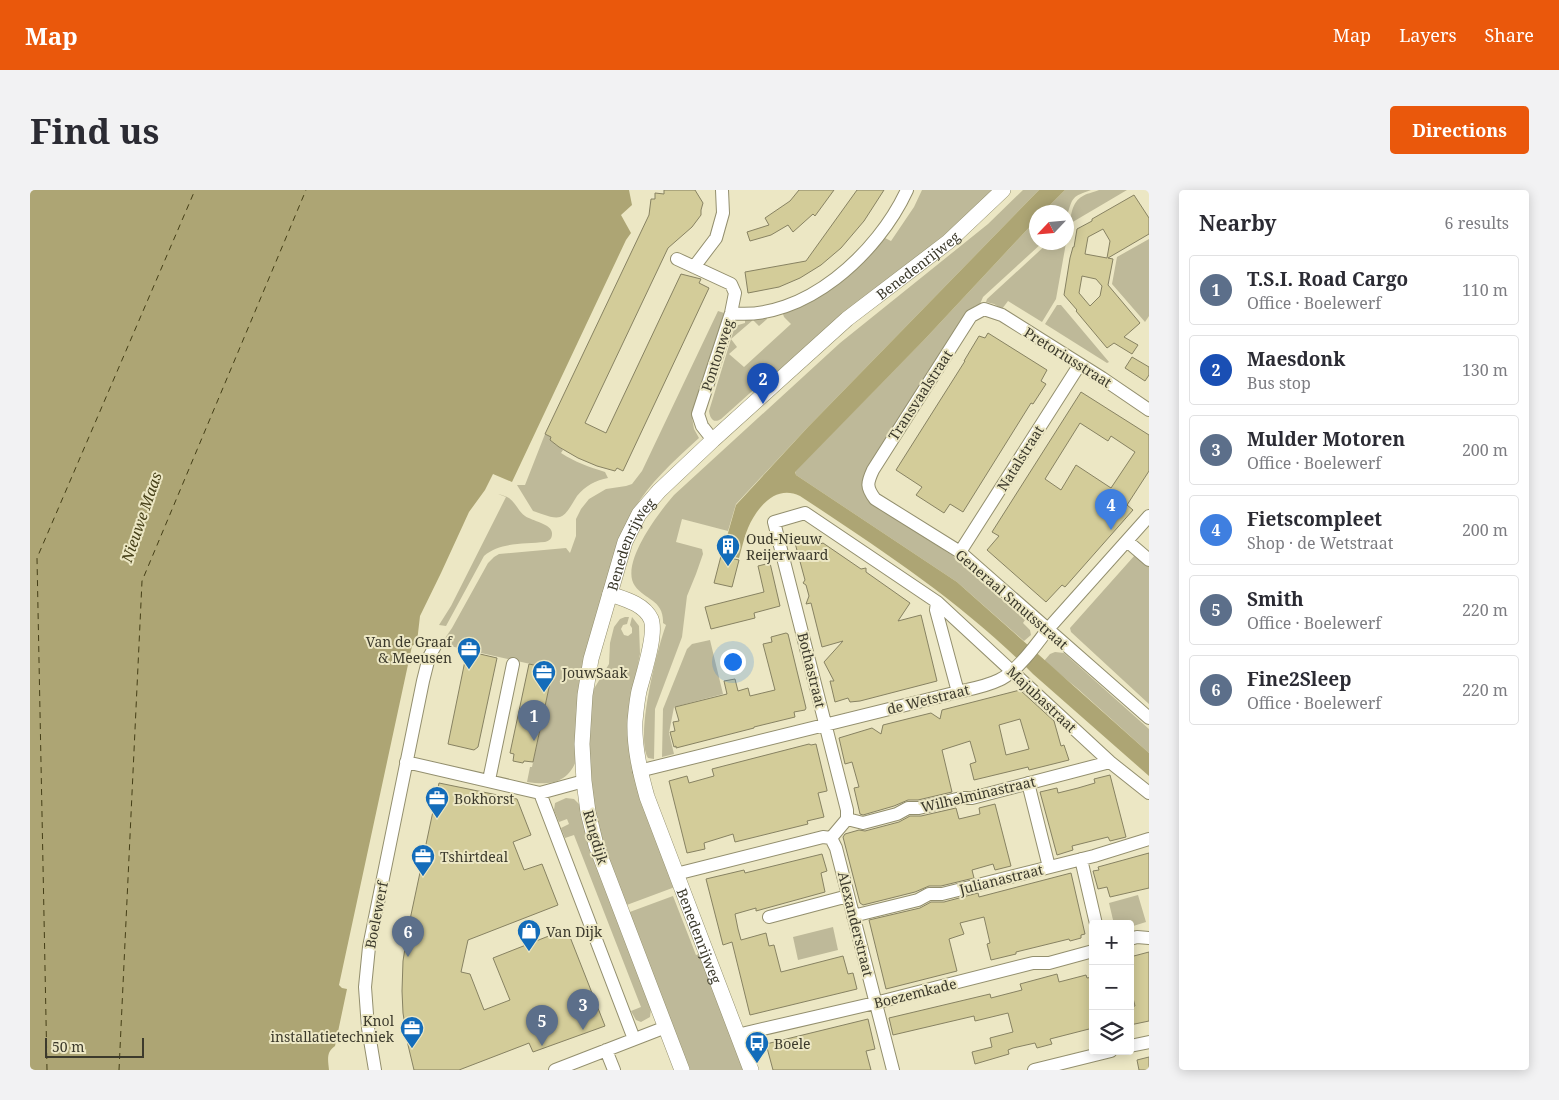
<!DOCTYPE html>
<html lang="en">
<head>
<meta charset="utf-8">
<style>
	:root { --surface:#fff; --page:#f2f2f3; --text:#2b2b33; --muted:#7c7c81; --line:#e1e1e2; --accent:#ea580c }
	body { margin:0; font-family:"Noto Serif",serif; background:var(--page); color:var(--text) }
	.controls { position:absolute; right:15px; bottom:15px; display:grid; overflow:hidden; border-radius:5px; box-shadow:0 2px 12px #0003 }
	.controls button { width:45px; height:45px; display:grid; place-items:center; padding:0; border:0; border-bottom:1px solid var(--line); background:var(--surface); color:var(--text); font:25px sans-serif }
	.compass { position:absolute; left:999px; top:15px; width:45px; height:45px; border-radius:50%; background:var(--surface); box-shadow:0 2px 12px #0003; rotate:244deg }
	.scale { position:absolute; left:15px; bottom:12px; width:99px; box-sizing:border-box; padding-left:5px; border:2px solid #3c3a2c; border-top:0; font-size:14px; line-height:18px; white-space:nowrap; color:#3c3a2c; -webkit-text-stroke:4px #ece7c4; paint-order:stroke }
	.you { position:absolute; left:702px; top:471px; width:18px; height:18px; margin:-12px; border:4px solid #fff; border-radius:50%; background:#1a73e8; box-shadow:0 0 0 8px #1a73e833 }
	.badge { display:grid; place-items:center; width:32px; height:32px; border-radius:50%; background:var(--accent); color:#fff; font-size:16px; font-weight:700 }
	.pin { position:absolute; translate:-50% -41px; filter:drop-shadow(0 1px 2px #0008) }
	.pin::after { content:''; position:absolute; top:26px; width:18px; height:15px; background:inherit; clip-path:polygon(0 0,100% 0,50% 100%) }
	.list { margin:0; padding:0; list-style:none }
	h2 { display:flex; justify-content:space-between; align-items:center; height:65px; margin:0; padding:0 20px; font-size:21px }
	h2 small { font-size:16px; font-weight:400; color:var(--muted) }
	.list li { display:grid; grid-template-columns:32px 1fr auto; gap:15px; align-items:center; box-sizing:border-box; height:70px; margin:0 10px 10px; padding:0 10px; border:1px solid var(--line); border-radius:5px }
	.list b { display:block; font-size:19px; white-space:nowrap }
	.list p { margin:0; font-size:16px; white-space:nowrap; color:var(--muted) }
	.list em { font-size:16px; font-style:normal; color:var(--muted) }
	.icon { flex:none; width:28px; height:28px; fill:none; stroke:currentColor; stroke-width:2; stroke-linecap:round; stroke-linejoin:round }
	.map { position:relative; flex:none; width:1119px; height:880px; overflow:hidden; border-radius:5px }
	header { display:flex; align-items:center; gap:30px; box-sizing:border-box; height:70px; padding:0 25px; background:var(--accent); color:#fff }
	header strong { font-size:24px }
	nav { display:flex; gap:28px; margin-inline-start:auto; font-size:18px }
	.intro { display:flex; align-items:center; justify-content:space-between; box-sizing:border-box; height:120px; padding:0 30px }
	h1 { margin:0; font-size:35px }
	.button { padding:12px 22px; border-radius:5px; background:var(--accent); color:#fff; font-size:18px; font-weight:700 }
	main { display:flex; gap:30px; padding:0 30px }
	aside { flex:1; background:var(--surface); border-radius:5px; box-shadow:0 2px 12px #0003 }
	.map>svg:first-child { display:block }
	.green { fill:#beb999 }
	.water { fill:#ada574 }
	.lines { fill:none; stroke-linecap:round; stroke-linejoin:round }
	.ferry { stroke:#453f17; stroke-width:1; stroke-dasharray:6 5; stroke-linecap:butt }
	.building { fill:#d3cc99; stroke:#878262; fill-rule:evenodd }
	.minor-casing { stroke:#938f6e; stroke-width:14 }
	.tertiary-casing { stroke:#938f6e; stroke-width:16 }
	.minor { stroke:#fff; stroke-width:12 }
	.tertiary { stroke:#fff; stroke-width:15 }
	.labels { text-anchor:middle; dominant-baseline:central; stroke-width:4; stroke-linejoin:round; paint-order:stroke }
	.street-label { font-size:14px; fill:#3c3a2c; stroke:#ece7c4 }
	.poi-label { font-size:14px; fill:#3c3a2c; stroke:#ece7c4; text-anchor:start }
	.water-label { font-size:15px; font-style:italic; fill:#453f17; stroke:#ece7c4 }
</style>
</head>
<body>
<header>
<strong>Map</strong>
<nav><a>Map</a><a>Layers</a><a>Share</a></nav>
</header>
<div class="intro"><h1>Find us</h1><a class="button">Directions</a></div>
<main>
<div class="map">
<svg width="1119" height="880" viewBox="0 0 1119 880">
	<rect width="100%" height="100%" fill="#ece7c4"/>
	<path class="green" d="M892 0H965L924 38 798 137 742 189 739 186 691 229C683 234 680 228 679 221L705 136 715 133V129L736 126 737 129 729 136 723 130 701 149 707 157 699 164 714 177 761 134 754 127 753 124 755 121 853 47 861 51 884 17Z
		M993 0H1009L778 237 706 314 698 341 652 329 646 352 672 359 673 364 666 384 657 406 652 447 625 519 624 569 618 568C605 547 627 459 636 435L633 433C634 410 615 410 605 396 589 374 630 321 644 305L810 153 958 34Z
		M1035 0H1061C1042 7 1043 6 1037 26L1036 22H1013Z
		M1069 0H1097L1041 33C1040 28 1041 25 1042 21 1047 5 1055 5 1069 0Z
		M1006 30V52L1012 53 953 107 950 114 945 116 936 123 835 284 842 313 923 366 995 430 993 433 1000 440 1001 445 994 451 927 392 766 285 765 281 895 149Z
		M1119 49V126L1115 132 1082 94 1087 67Z
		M1018 53H1036L1026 109 1012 132 978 111 972 119 964 114 956 112 957 109Z
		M1027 115H1031L1079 172 1077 173 1015 134Z
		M688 121 694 123 673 193 663 218 662 227 664 239 669 248C633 281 606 305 589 351L546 571C537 594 519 595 497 592L500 577H502L523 479 411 454 422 438 458 373 464 367 469 364 536 358 540 363 546 346V329L551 319 559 309 576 299 596 296 602 294 612 281Z
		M515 244 521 247 520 250 533 260 531 263C545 272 559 277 575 282L578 288C566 290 555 296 547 306 543 312 537 325 530 327 522 329 510 323 503 321L487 295H495Z
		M468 304C472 305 476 306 479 308 486 313 488 321 495 326 502 331 523 334 522 344 522 349 519 351 515 352 495 354 469 352 454 366L416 436 409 435 421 416 476 307Z
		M1105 365 1119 376V514L1041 442 1040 438Z
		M595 427H599L597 434 593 435 591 439 594 445 598 446 602 443V438L600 435 602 427 609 436 610 464 599 521 645 697 594 716 571 652 560 591 559 549 562 502 579 474 580 453 584 437 590 429Z
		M680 450 693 504 644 517 639 543 644 564 632 567 633 519 657 459 662 454Z
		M1025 462 1034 463 1119 539V563L1048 499 1014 471 1020 464Z
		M536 608 544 609 550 615 621 819 620 827 611 832 606 830 601 821 611 817 544 645 535 648 531 638 539 634 537 629 529 632 524 620 525 613Z
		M1108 705 1116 732 1100 737V734H1084L1079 713Z
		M643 706 666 765 671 763 715 880H659L597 723Z
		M803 737 808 760 768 770 763 747Z"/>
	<path class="water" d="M0 0H599L602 15 591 25 601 43 596 50 482 292 463 284 455 300 439 322 411 383 390 426 387 452 382 456 309 795 312 798 317 799 305 856C296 862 298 870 299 880H0Z
		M1009 0H1035L1013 22H1006V30L895 149 765 282 766 285 927 392 1119 563V586L1003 484C934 414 852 360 770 306 746 294 727 317 718 338 714 347 712 358 709 368L692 364 706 315 778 237Z"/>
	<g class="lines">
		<path class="ferry" d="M17 880 7 368 165 0
			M89 880 112 391 276 0"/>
	</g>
	<path class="building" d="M634 0H665L673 13 671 20V25L662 37 638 58 555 233 576 243 651 84 671 89 669 93 679 98 593 281 587 278 585 281 567 276 548 268 529 257 520 250 521 247 515 244 619 25 621 9H625V3L634 4Z
		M769 0H804L785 26 783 24 763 42 758 35 741 45 720 51 717 42 739 35 735 28 760 11Z
		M827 0H854L834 31 811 58 791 75 770 88 749 97 718 103 715 82 776 71Z
		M1104 5 1119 28V44L1078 68 1083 69 1078 95 1110 133 1094 147 1108 155 1102 164 1084 153 1077 158 1046 121 1047 120 1034 105 1040 68 1043 57H1044L1047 39 1062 31V29ZM1073 39 1080 51 1077 68 1055 64 1058 47ZM1052 86 1066 89 1072 96 1070 106 1060 116 1049 103Z
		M958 143 1017 180 1011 191 1016 194 1003 214 1001 213 933 322 920 314 914 323 886 305 892 297 866 280 935 171H934L949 146 955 148Z
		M1102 167 1119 177V185L1115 191 1095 178Z
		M1051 202 1119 245V281L1097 315 1103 320 1035 397 1032 395 1016 412 957 360 969 346 962 342ZM1050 233 1078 251 1081 246 1105 262 1081 298 1046 275 1031 300 1015 289Z
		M788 347 790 354 793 353 831 379 836 378V382L880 413 868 431 891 425 907 491 830 511 820 512 818 508 805 512 800 491H804L794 472 813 451 792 457 781 413 776 414 779 406 776 395 773 393 775 390 765 353Z
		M691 366 709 370 702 397 684 393Z
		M740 373 750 416 724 423 725 428 681 439 675 417 734 402 728 376Z
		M756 443 758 444 765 473 776 518 775 520 764 522 765 527 724 537V538L646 558V556L644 557 640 542 645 541 643 532 649 531 645 517 697 504 694 491 705 489 708 501 718 498 720 506 745 500 733 454 742 452 741 447Z
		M437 461 467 468 448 557 444 560 418 554Z
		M499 474 523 479 503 572 494 571 493 573 483 571 484 564 480 563Z
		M990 500 1024 531 1031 556 1034 555 1039 570 999 580 998 577 944 590 940 574 946 572 940 551 912 560 922 602 888 610H878L864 616 833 625 830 624 824 598 829 597 822 572 815 574 809 548 842 538 851 544 853 535 901 523 910 529 912 520ZM990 529 999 559 976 565 969 535Z
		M779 554 781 555 786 554 797 600V601L788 603 794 627 777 631 778 634 705 652 703 644 674 653 675 659 657 663 639 591 657 586 659 593 684 586 682 579Z
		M1080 585 1096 647 1080 651 1078 647 1042 656 1043 660 1027 665 1010 602 1027 598 1028 603 1048 598 1065 593 1064 589Z
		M409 593 487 609 501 645 483 652 494 680 512 674 528 715 438 750 431 782 440 784 454 820 480 810 463 768 534 740 538 748 540 747 575 836 503 862 499 853 494 855 429 880H384L378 855 373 823 372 801 373 771 378 739Z
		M965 614 981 676 965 680 963 674 942 680 944 688 911 696H899L885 702 833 715 830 713 813 647 815 644 829 640 835 641 869 632 880 626H891L926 618 929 629 950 624 949 618Z
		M1119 663V698L1080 707 1077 697 1068 699 1063 681 1069 680 1068 677Z
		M792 664 797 681 791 683 795 702 726 721V718L705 724 708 739 711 750 736 743 739 756 744 755 751 782 813 766 818 784 823 783 827 799 720 825 702 752 693 755 676 689 714 680 715 683Z
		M1041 683 1055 744 1051 745V748L1040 751 1039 749 986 762V764L961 770 957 754 960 753 954 727 930 733 934 744 919 749 927 781 856 799 839 730 890 718 901 712H914L948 703 949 707Z
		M1119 762V831L1100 835V817L1105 816 1100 796V767Z
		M1027 784 1029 792 1056 785 1057 788 1063 787V838L1020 849 1022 854 1007 858 1005 853 983 858 978 860 979 864 945 874 942 862 962 857 960 848 983 842 978 823 945 831 944 826 863 845 859 828 960 804 961 808 992 800 990 794Z
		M838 829 845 859 836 861 841 880H743L736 854Z
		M1119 867V880H1109L1107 870Z"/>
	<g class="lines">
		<g class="minor-casing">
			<path id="minor" d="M647 69 701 94 705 103 701 123 668 224 672 236 683 250
				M664 77 686 48 693 23 692 0
				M701 123C774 132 848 63 877 0
				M1119 220 1072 188 972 125 954 119 941 126 843 280C837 293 836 297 845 309L930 362 1119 528
				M1097 351 1119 370
				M930 362 1050 174
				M907 412 906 420 928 502
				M376 572 510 603 554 591
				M609 581 928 502C941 499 957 496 969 490 986 483 1007 454 1018 439L1119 326
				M459 590 483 474
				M998 593 1019 677
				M510 603 604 849
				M817 629V620L744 332 775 323 907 412 1080 572 1119 603
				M817 629 833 633 867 624 878 618H889L931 608H942L1080 572
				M801 648 806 658 863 880
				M801 648 817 629
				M1051 669 1066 734
				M646 684 793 647 801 648
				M823 726 888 710 899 704H912L1064 666 1119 649
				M739 727 818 706
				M1100 749 1107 747 1119 748
				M707 845 845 813 1003 773H1019L1063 761
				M1100 856 1119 852
				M576 860 584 880
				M345 880 338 838 335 797 339 757 393 491 399 467 405 456
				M525 880 636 837
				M1004 880 1081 861"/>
		</g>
		<g class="tertiary-casing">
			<g id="tertiary">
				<path id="s1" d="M580 404C595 409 614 414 621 429 627 444 613 485 609 501 607 510 606 521 605 531 604 557 610 582 617 607L721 880"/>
				<path id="s2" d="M652 880 566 655 558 622 554 591 552 554 555 505 561 469 595 352 609 324 629 301 683 250 817 129 918 52 973 0"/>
			</g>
		</g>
		<use href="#minor" class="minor"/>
		<use href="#tertiary" class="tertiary"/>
	</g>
	<defs>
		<g id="building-pin" transform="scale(1.25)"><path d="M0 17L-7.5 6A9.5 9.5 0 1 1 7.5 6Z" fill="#136cba" stroke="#ece7c4"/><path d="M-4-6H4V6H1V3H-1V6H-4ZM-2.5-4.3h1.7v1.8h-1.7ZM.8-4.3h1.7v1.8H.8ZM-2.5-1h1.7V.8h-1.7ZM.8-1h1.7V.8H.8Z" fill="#fff"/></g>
		<g id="office-pin" transform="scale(1.25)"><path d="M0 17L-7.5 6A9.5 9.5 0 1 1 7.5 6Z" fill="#136cba" stroke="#ece7c4"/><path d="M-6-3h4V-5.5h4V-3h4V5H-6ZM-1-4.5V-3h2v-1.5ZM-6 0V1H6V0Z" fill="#fff"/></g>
		<g id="shop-pin" transform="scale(1.25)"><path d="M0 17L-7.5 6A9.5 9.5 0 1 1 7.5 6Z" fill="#136cba" stroke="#ece7c4"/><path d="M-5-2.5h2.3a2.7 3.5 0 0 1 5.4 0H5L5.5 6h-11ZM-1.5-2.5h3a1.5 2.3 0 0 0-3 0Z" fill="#fff"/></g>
		<g id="bus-pin" transform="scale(1.25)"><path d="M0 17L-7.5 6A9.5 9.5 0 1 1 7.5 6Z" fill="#136cba" stroke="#ece7c4"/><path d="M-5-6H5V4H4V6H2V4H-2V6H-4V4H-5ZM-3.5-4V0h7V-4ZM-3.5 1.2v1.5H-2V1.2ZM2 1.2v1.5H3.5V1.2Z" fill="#fff"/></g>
	</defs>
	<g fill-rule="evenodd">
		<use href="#building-pin" x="698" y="356"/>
		<use href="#office-pin" x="439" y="459"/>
		<use href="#office-pin" x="514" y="482"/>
		<use href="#office-pin" x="407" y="608"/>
		<use href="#office-pin" x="393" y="666"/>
		<use href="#shop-pin" x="499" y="741"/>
		<use href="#office-pin" x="382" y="838"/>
		<use href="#bus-pin" x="727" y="853"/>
	</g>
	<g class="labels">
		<g class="street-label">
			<text stroke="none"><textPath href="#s2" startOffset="956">Benedenrijweg</textPath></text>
			<text transform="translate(687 165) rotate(-72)">Pontonweg</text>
			<text transform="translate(1038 167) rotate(32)">Pretoriusstraat</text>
			<text transform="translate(890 205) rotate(-57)">Transvaalstraat</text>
			<text transform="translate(990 268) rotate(-58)">Natalstraat</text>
			<text stroke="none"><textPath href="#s2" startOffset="551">Benedenrijweg</textPath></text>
			<text transform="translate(982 409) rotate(41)">Generaal Smutsstraat</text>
			<text transform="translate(782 480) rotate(76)">Bothastraat</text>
			<text transform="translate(898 509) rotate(-14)">de Wetstraat</text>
			<text transform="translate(1012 509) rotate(43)">Majubastraat</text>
			<text transform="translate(948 604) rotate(-13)">Wilhelminastraat</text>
			<text transform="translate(566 647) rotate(74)">Ringdijk</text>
			<text transform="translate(971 689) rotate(-14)">Julianastraat</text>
			<text transform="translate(346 725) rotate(-79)">Boelewerf</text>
			<text transform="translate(826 734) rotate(76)">Alexanderstraat</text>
			<text stroke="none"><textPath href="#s1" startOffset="379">Benedenrijweg</textPath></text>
			<text transform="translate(885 803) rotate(-14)">Boezemkade</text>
		</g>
		<g class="poi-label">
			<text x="716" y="348">Oud-Nieuw<tspan x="716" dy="16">Reijerwaard</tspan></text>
			<text x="422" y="451" text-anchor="end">Van de Graaf<tspan x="422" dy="16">&amp; Meeusen</tspan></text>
			<text x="532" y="482">JouwSaak</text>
			<text x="424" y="608">Bokhorst</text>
			<text x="410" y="666">Tshirtdeal</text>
			<text x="516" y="741">Van Dijk</text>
			<text x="364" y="830" text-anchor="end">Knol<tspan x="364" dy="16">installatietechniek</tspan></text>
			<text x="744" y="853">Boele</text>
		</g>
		<g class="water-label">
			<text transform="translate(111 327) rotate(-71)">Nieuwe Maas</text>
		</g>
	</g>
</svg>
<div class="controls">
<button>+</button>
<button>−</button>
<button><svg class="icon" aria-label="layers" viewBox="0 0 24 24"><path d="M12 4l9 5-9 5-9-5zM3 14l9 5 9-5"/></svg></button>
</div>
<svg class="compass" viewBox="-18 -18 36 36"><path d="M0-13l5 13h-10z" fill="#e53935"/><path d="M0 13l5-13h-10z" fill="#7c7c81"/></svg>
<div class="scale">50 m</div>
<div class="you"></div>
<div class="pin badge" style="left:504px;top:551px;background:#5c6f8a">1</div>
<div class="pin badge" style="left:733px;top:214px;background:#1a4fb4">2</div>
<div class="pin badge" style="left:553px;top:840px;background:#5c6f8a">3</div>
<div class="pin badge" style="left:1081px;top:340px;background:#3f7fe0">4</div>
<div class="pin badge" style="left:512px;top:856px;background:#5c6f8a">5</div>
<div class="pin badge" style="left:378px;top:767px;background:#5c6f8a">6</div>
</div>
<aside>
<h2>Nearby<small>6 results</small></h2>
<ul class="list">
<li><span class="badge" style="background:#5c6f8a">1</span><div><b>T.S.I. Road Cargo</b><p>Office · Boelewerf</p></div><em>110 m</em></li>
<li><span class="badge" style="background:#1a4fb4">2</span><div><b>Maesdonk</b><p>Bus stop</p></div><em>130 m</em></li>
<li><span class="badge" style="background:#5c6f8a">3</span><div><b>Mulder Motoren</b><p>Office · Boelewerf</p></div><em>200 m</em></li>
<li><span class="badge" style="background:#3f7fe0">4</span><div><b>Fietscompleet</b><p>Shop · de Wetstraat</p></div><em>200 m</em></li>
<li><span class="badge" style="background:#5c6f8a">5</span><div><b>Smith</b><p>Office · Boelewerf</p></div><em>220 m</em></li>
<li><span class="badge" style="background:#5c6f8a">6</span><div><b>Fine2Sleep</b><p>Office · Boelewerf</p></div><em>220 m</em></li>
</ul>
</aside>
</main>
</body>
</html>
